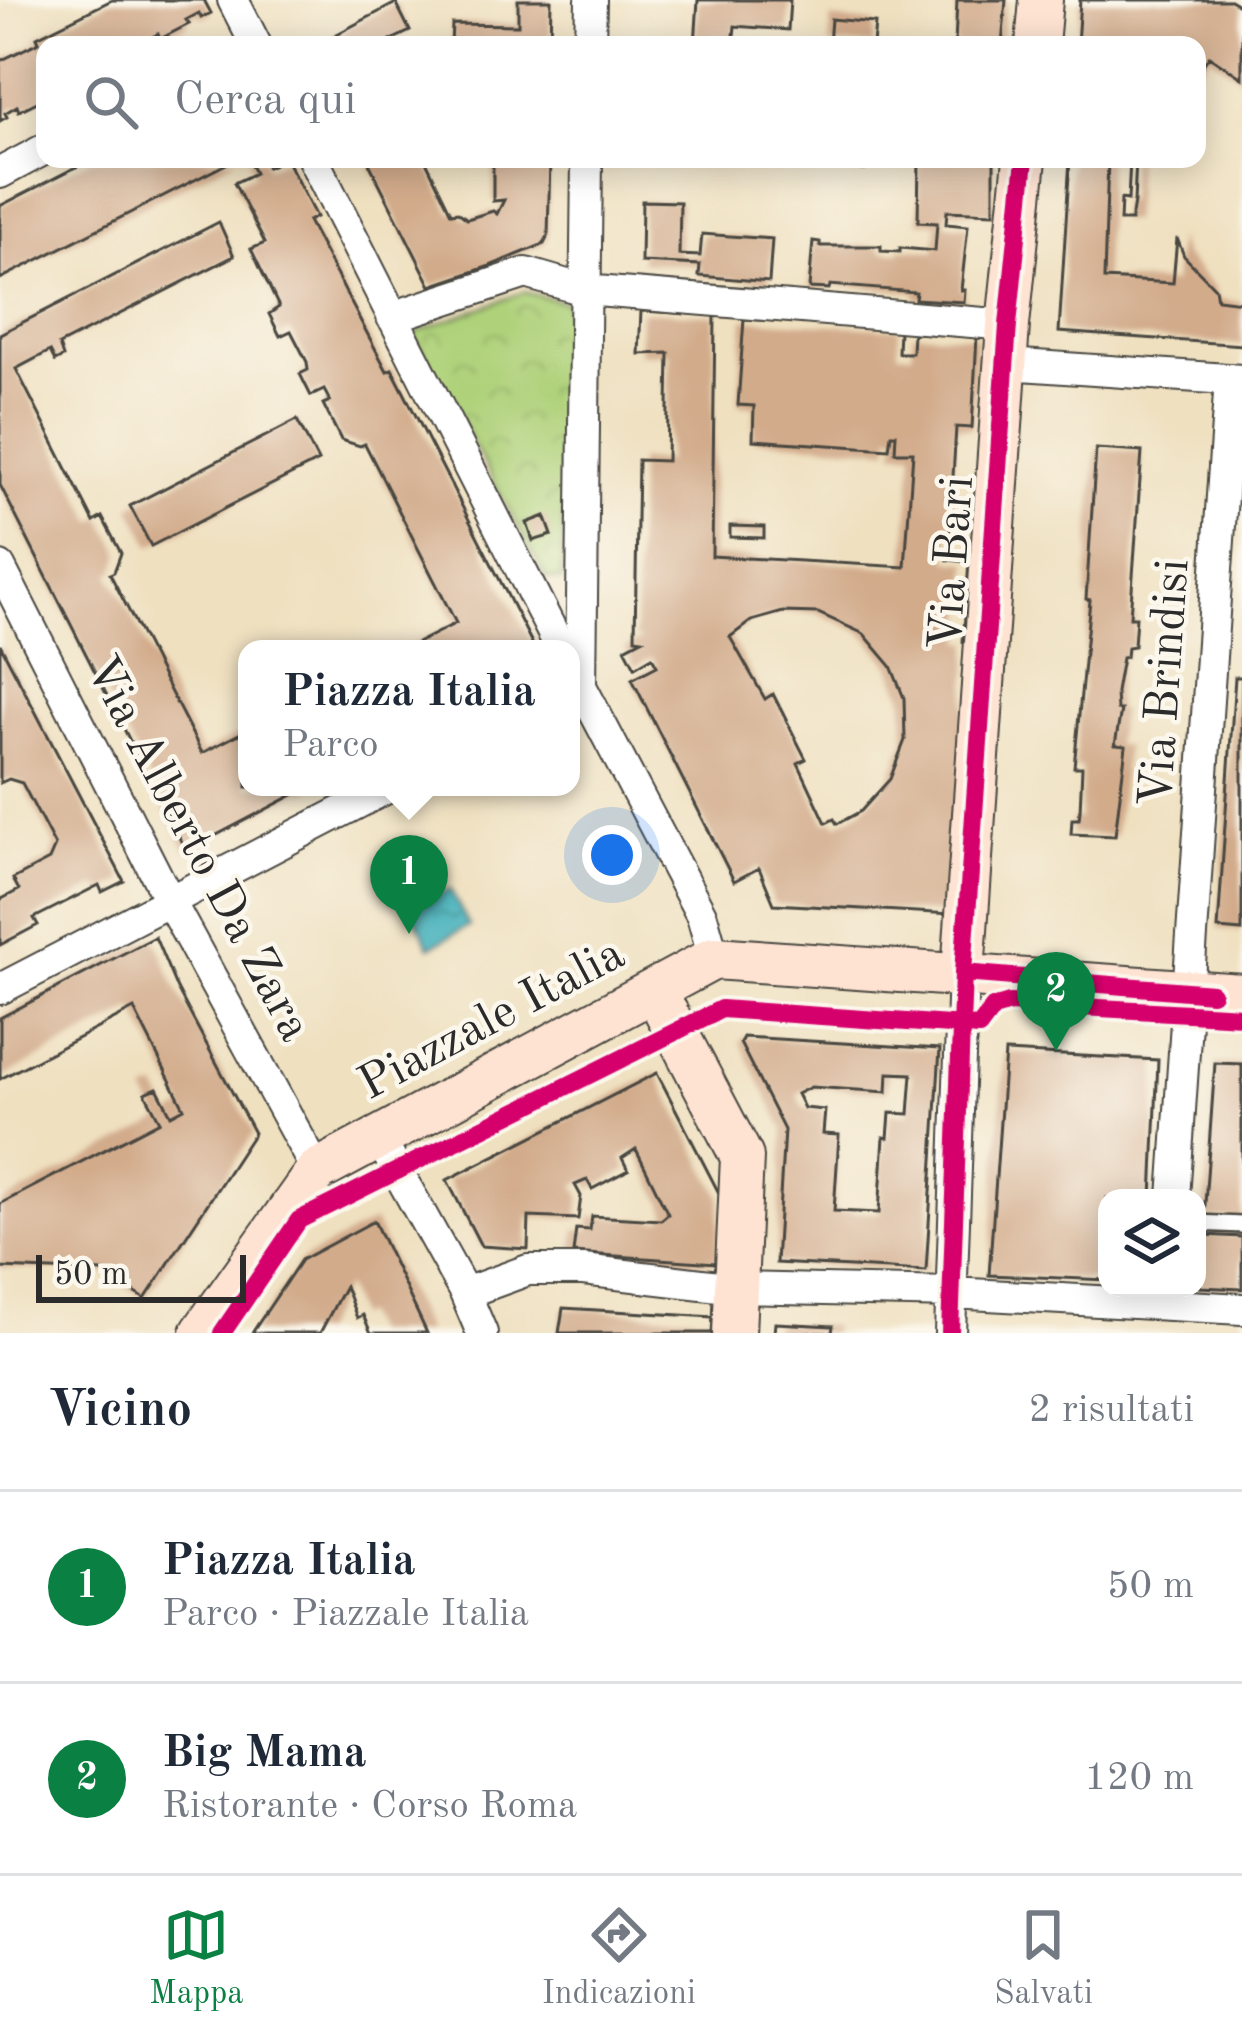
<!DOCTYPE html>
<html lang="it">
<head>
<meta charset="utf-8">
<style>
	:root { --surface:#fff; --page:#f2f2f3; --text:#1f2937; --muted:#747a83; --line:#e0e1e3; --accent:#0b8043 }
	body { margin:0; font-family:"Old Standard TT",serif; background:var(--page); color:var(--text) }
	.controls { position:absolute; right:36px; bottom:36px; display:grid; overflow:hidden; border-radius:24px; box-shadow:0 6px 30px #0003 }
	.controls button { width:108px; height:108px; display:grid; place-items:center; padding:0; border:0; border-bottom:3px solid var(--line); background:var(--surface); color:var(--text); font:60px sans-serif }
	.scale { position:absolute; left:36px; bottom:30px; width:210px; box-sizing:border-box; padding-left:12px; border:6px solid #2b2b2b; border-top:0; font-size:33px; line-height:42px; white-space:nowrap; color:#2b2b2b; -webkit-text-stroke:9px #fbf7ec; paint-order:stroke }
	.you { position:absolute; left:612px; top:855px; width:42px; height:42px; margin:-30px; border:9px solid #fff; border-radius:50%; background:#1a73e8; box-shadow:0 0 0 18px #1a73e833 }
	.badge { display:grid; place-items:center; width:78px; height:78px; border-radius:50%; background:var(--accent); color:#fff; font-size:39px; font-weight:700 }
	.pin { position:absolute; translate:-50% -99px; filter:drop-shadow(0 3px 6px #0008) }
	.pin::after { content:''; position:absolute; top:63px; width:42px; height:36px; background:inherit; clip-path:polygon(0 0,100% 0,50% 100%) }
	.popup { position:absolute; left:238px; top:640px; width:342px; height:156px; box-sizing:border-box; display:grid; place-content:center; border-radius:24px; background:var(--surface); filter:drop-shadow(0 3px 9px #0005); font-size:39px; white-space:nowrap; color:var(--muted) }
	.popup b { font-size:45px; color:var(--text) }
	.popup::after { content:''; position:absolute; left:50%; top:100%; margin-left:-24px; border:24px solid transparent; border-top-color:var(--surface) }
	.list { margin:0; padding:0; list-style:none }
	h2 { display:flex; justify-content:space-between; align-items:center; height:156px; margin:0; padding:0 48px; font-size:51px }
	h2 small { font-size:39px; font-weight:400; color:var(--muted) }
	.list li { display:grid; grid-template-columns:78px 1fr auto; gap:36px; align-items:center; box-sizing:border-box; height:192px; padding:0 48px; border-top:3px solid var(--line) }
	.list b { display:block; font-size:45px; white-space:nowrap }
	.list p { margin:0; font-size:39px; white-space:nowrap; color:var(--muted) }
	.list em { font-size:39px; font-style:normal; color:var(--muted) }
	.icon { flex:none; width:66px; height:66px; fill:none; stroke:currentColor; stroke-width:2; stroke-linecap:round; stroke-linejoin:round }
	.map { position:relative; flex:none; width:1242px; height:1333px; overflow:hidden }
	.search { position:absolute; background:var(--surface); box-shadow:0 6px 30px #0003; left:36px; right:36px; top:36px; height:132px; display:flex; align-items:center; gap:30px; box-sizing:border-box; padding:0 42px; border-radius:24px; color:var(--muted); font-size:45px }
	.sheet { height:540px; background:var(--surface) }
	nav { display:flex; justify-content:space-around; align-items:center; box-sizing:border-box; height:168px; border-top:3px solid var(--line); background:var(--surface); font-size:33px; color:var(--muted) }
	nav a { display:grid; justify-items:center; gap:6px }
	nav .on { color:var(--accent) }
	.map>svg:first-child { display:block }
	.park { fill:url(#park-crowns); stroke:#6d7e52; stroke-width:3 }
	.water { fill:url(#water-ripples); stroke:#366d72; stroke-width:3 }
	.building { fill:#d2ab8b; fill-rule:evenodd }
	.lines { fill:none; stroke-linecap:round; stroke-linejoin:round }
	.lane-casing { stroke:#484641; stroke-width:20 }
	.street-casing { stroke:#484641; stroke-width:34 }
	.secondary-casing { stroke:#484641; stroke-width:46 }
	.lane { stroke:#fff; stroke-width:15 }
	.street { stroke:#fff; stroke-width:30 }
	.secondary { stroke:#fee3d2; stroke-width:42 }
	.cycleway-casing { stroke:#fbf7ec; stroke-width:26 }
	.cycleway { stroke:#d6006c; stroke-width:18 }
	.labels { text-anchor:middle; dominant-baseline:central; stroke-width:9; stroke-linejoin:round; paint-order:stroke }
	.street-label { font-size:48px; fill:#2b2b2b; stroke:#fbf7ec }
</style>
</head>
<body>
<div class="map">
<svg width="1242" height="1333" viewBox="0 0 1242 1333">
	<defs>
		<pattern id="park-crowns" width="20" height="18" patternUnits="userSpaceOnUse" patternTransform="scale(3)"><rect width="20" height="18" fill="#afd179"/><path d="M2 6a3 3 0 1 1 6 0M12 15a3 3 0 1 1 6 0" fill="none" stroke="#97b469"/></pattern>
		<pattern id="water-ripples" width="26" height="14" patternUnits="userSpaceOnUse" patternTransform="scale(3)"><rect width="26" height="14" fill="#40afba"/><path d="M2 4q2-2 4 0t4 0M15 11q2-2 4 0t4 0" fill="none" stroke="#368f97"/></pattern>
	</defs>
	<rect width="100%" height="100%" fill="#fbf7ec"/>
	<filter id="ink" filterUnits="userSpaceOnUse"><feTurbulence type="fractalNoise" baseFrequency=".00833" numOctaves="2"/><feDisplacementMap in="SourceGraphic" scale="24" xChannelSelector="R" yChannelSelector="G"/><feConvolveMatrix kernelMatrix="1 2 1 2 8 2 1 2 1" color-interpolation-filters="sRGB"/></filter>
	<filter id="wash" filterUnits="userSpaceOnUse"><feTurbulence type="fractalNoise" baseFrequency=".004" numOctaves="4" result="noise"/><feDisplacementMap in="SourceGraphic" scale="48" xChannelSelector="R" yChannelSelector="G"/><feGaussianBlur stdDeviation="2.7" result="paint"/><feColorMatrix in="noise" values="0 0 0 0 0 0 0 0 0 0 0 0 0 0 0 0 0 1.4 0 .05"/><feComposite in="paint" operator="in"/></filter>
	<g filter="url(#wash)">
		<rect width="100%" height="100%" fill="#efe0c0"/>
		<path class="park" d="M524 292 567 303 562 580 546 578 413 333Z"/>
		<path class="water" d="M450 889 469 926 430 947 411 910Z"/>
		<g id="blocks">
			<path class="building" d="M112 0H204L211 13 201 18 199 13 186 20 189 24 160 39 158 34 147 40 149 45H45V98L19 111 17 106 5 113 7 117 0 121V61L39 42 37 37Z
				M518 0H551L550 45H451L452 24 518 25Z
				M698 0H790L788 30 735 26 733 45H695Z
				M957 0H1006L1002 45H955Z
				M1080 0H1230L1242 7V78L1209 56 1197 74V45H1077Z
				M396 3 410 31 381 45H316Z
				M831 19 875 23 873 45H829Z
				M92 159H236L0 279V206Z
				M248 159H263L267 167 286 159 316 217 308 221 387 371 392 369 535 649H405L456 623 365 444 360 446 341 440 323 404 330 401 324 390 311 396 300 374 308 370 307 362 291 331 280 336 269 314 279 307 251 249 265 243 234 183 255 173Z
				M367 159H425L451 213 458 212 467 219 493 211 497 214 504 200 493 201V163H499V159H550L548 236 544 244 490 266 431 286Z
				M820 159H865L864 170 819 166Z
				M919 159H994V213L947 211 946 224 968 226 961 290H965L964 302 915 299 916 292 830 285 829 289 809 288 813 241 820 242V246H881V251L900 252V248L935 251 937 223 918 222Z
				M1070 159H1108L1104 279 1173 283 1177 238 1184 256 1215 288 1217 299 1242 302V345L1059 332Z
				M1130 159H1136L1134 202 1131 221H1120L1121 199 1128 200Z
				M642 201 680 202 679 255 700 256 702 234 772 239 769 282 699 276 700 265 641 262Z
				M219 222 234 256 59 345 63 357 55 361 50 351 16 369 94 522 102 517 121 553 114 572 110 574 202 753 247 730V787H315L304 793 303 790 186 851 0 485V334Z
				M641 311 715 315 712 556 905 567 913 452H895L896 434H891L889 449 753 440 754 406 738 405 744 319 899 329 898 353H912L913 333 977 336 972 428 956 427 948 560 969 562 963 642H970L952 914 774 904 759 868 734 881 632 679 657 666 652 657 635 667 625 648 642 639 635 638 638 460 667 461 669 353 639 354ZM783 612 818 613 864 634 891 666 904 698 905 740 890 779 861 811 837 824 834 819 826 823 798 763 806 759 773 694 765 699 730 637 751 621Z
				M297 420 318 461 151 546 130 506Z
				M1096 449 1142 452 1130 617H1136L1134 646 1127 647 1126 657 1122 658 1116 692 1117 710H1121L1115 745 1126 746 1115 836 1071 834 1072 819H1079L1080 811 1082 767H1074L1090 600 1086 599Z
				M545 516 552 535 533 541 527 523Z
				M730 526 764 527V538L730 537Z
				M0 644 124 881 102 892 99 885 34 918 38 925 0 945V900L19 890 13 879 49 860 55 846 22 783 9 779 0 783Z
				M1235 677H1242V931L1218 929Z
				M155 937 177 989 254 1133 145 1299 103 1272 0 1268V1204L160 1121 145 1093 157 1088 171 1115 184 1108 134 1009 0 1079V1018Z
				M743 1037 940 1049 926 1271 776 1263 784 1130 740 1043ZM888 1073 912 1074 909 1114 890 1113 888 1138 884 1137 879 1213 834 1211 839 1135 823 1134 825 1110 804 1108 797 1094 811 1087 887 1092Z
				M1005 1052 1158 1060 1152 1198H1107V1280L989 1275Z
				M1215 1063 1242 1064V1220L1204 1218Z
				M657 1073 721 1197 716 1263 573 1253 576 1229 590 1230 592 1216 661 1220 668 1214 636 1149 622 1158 628 1170 592 1189 587 1180 575 1185 581 1196 578 1219 529 1217 528 1249 481 1246 447 1180Z
				M374 1221 427 1333H371L363 1315 357 1318 345 1286 320 1333H252L301 1260Z
				M1203 1235 1242 1237V1289L1200 1287Z
				M563 1308 713 1317 712 1333H559Z
				M775 1323 833 1326 832 1333H774Z"/>
		</g>
	</g>
	<g filter="url(#ink)">
		<use href="#blocks" fill-opacity="0" stroke="#484641" stroke-width="3"/>
		<g class="lines">
			<g class="lane-casing">
				<path id="lane" d="M1197 1223 1242 1225"/>
			</g>
			<g class="street-casing">
				<path id="street" d="M233 0 256 45
					M590 45 591 0
					M313 159 561 649
					M0 173 45 149
					M392 317 526 273 584 290 1008 325
					M1006 364 1242 380
					M0 567 169 900 317 1171
					M574 673 702 916 714 958
					M581 688 587 159
					M0 989 389 787
					M379 1138 465 1293 482 1333
					M1174 1198 1230 379
					M465 1293 528 1270H583L736 1288 952 1293 1242 1309
					M950 1333 963 973"/>
			</g>
			<g class="secondary-casing">
				<path id="secondary" d="M1037 45 1041 0
					M963 973 1008 325 1025 159
					M655 991 742 1157 734 1333
					M202 1333 317 1171 714 958 1242 995"/>
			</g>
			<use href="#lane" class="lane"/>
			<use href="#street" class="street"/>
			<use href="#secondary" class="secondary"/>
			<g class="cycleway-casing">
				<path id="cycleway" d="M963 973 1212 993
					M222 1333 299 1220 721 1009 979 1027 993 1008 1010 1003 1242 1016
					M950 1333 963 973 1008 325 1025 159"/>
			</g>
			<use href="#cycleway" class="cycleway"/>
		</g>
	</g>
	<g class="labels">
		<g class="street-label">
			<text transform="translate(953 563) rotate(-86)">Via Bari</text>
			<text transform="translate(1166 683) rotate(-86)">Via Brindisi</text>
			<text transform="translate(197 849) rotate(62)">Via Alberto Da Zara</text>
			<text transform="translate(492 1020) rotate(-28)">Piazzale Italia</text>
		</g>
	</g>
</svg>
<div class="controls">
<button><svg class="icon" aria-label="layers" viewBox="0 0 24 24"><path d="M12 4l9 5-9 5-9-5zM3 14l9 5 9-5"/></svg></button>
</div>
<div class="scale">50 m</div>
<div class="you"></div>
<div class="pin badge" style="left:409px;top:934px">1</div>
<div class="popup"><b>Piazza Italia</b>Parco</div>
<div class="pin badge" style="left:1056px;top:1051px">2</div>
<div class="search"><svg class="icon" aria-label="search" viewBox="0 0 24 24"><circle cx="10" cy="10" r="6"/><path d="M15 15l6 6"/></svg>Cerca qui</div>
</div>
<section class="sheet">
<h2>Vicino<small>2 risultati</small></h2>
<ul class="list">
<li><span class="badge">1</span><div><b>Piazza Italia</b><p>Parco · Piazzale Italia</p></div><em>50 m</em></li>
<li><span class="badge">2</span><div><b>Big Mama</b><p>Ristorante · Corso Roma</p></div><em>120 m</em></li>
</ul>
</section>
<nav>
<a class="on"><svg class="icon" aria-label="map" viewBox="0 0 24 24"><path d="M3 6l6-2 6 2 6-2v14l-6 2-6-2-6 2zM9 4v14M15 6v14"/></svg>Mappa</a>
<a><svg class="icon" aria-label="directions" viewBox="0 0 24 24"><path d="M12 3l9 9-9 9-9-9zM9 14v-3h6M13 9l2 2-2 2"/></svg>Indicazioni</a>
<a><svg class="icon" aria-label="saved" viewBox="0 0 24 24"><path d="M7 4h10v16l-5-4-5 4z"/></svg>Salvati</a>
</nav>
</body>
</html>
